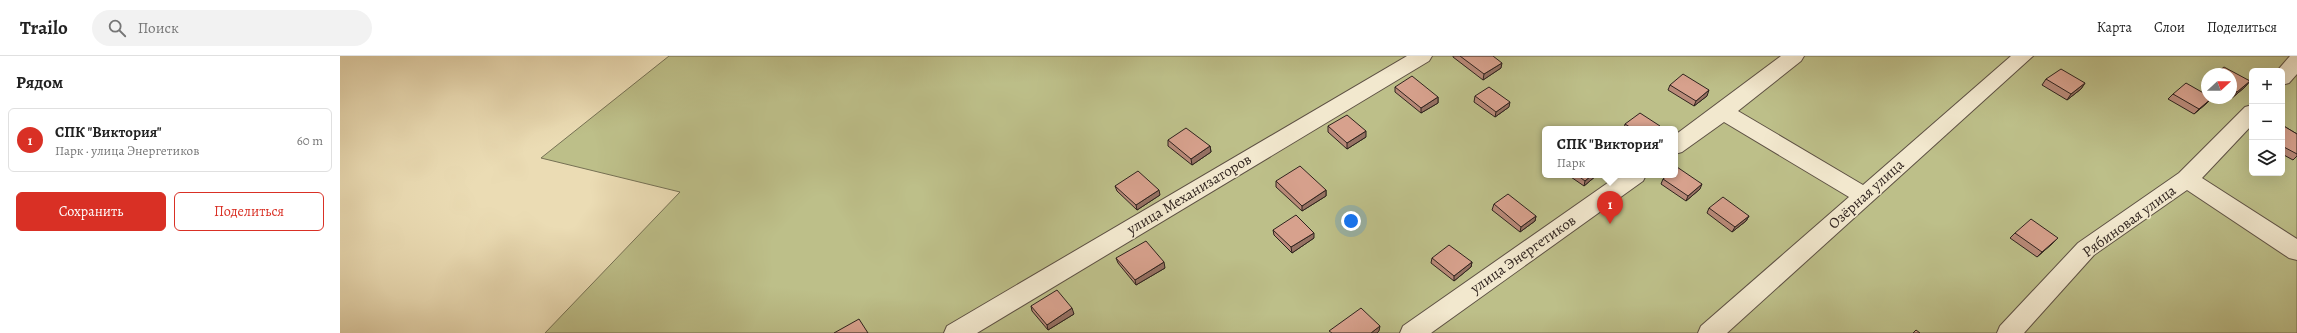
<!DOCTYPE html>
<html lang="ru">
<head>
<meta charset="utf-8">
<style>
	:root { --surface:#fff; --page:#f2f2f2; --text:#222; --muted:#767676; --line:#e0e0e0; --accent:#d93025 }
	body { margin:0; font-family:Alegreya,serif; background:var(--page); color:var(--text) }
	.controls { position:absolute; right:12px; top:12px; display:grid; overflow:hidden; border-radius:6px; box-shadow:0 4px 16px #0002 }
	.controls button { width:36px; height:36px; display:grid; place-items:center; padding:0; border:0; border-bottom:1px solid var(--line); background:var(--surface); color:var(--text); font:20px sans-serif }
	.compass { position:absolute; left:1861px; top:12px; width:36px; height:36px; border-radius:50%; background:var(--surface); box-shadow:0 4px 16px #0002; rotate:69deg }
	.you { position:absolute; left:1011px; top:165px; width:14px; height:14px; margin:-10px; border:3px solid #fff; border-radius:50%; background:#1a73e8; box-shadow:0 0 0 6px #1a73e833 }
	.badge { display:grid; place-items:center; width:26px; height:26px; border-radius:50%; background:var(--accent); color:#fff; font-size:13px; font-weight:700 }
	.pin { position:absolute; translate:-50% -33px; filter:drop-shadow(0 1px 2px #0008) }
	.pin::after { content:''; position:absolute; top:21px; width:14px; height:12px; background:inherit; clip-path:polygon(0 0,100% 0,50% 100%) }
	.popup { position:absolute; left:1202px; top:70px; width:136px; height:52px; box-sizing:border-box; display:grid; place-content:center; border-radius:6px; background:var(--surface); filter:drop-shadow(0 1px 3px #0005); font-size:13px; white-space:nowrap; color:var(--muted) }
	.popup b { font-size:15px; color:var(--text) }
	.popup::after { content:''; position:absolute; left:50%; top:100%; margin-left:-8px; border:8px solid transparent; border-top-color:var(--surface) }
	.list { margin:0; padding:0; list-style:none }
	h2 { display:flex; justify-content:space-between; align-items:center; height:52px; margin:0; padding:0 16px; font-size:17px }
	h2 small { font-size:13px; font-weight:400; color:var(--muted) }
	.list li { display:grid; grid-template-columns:26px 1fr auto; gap:12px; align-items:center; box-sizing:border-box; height:64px; margin:0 8px 8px; padding:0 8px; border:1px solid var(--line); border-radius:6px }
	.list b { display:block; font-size:15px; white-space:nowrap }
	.list p { margin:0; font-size:13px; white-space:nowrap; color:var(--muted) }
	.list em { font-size:13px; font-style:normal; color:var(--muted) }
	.actions { display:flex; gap:8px; padding:12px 16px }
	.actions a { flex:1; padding:9px 0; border:1px solid var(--accent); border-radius:6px; text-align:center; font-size:14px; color:var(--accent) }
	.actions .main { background:var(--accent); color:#fff }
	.icon { flex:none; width:22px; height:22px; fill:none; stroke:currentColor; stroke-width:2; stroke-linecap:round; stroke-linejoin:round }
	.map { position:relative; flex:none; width:1957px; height:277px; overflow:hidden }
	header { display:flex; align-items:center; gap:24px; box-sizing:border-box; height:56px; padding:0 20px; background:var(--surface); border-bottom:1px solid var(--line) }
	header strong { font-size:19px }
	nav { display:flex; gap:22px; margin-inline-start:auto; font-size:14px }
	.search { width:280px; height:36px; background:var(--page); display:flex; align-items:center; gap:10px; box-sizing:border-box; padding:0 14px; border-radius:22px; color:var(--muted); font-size:15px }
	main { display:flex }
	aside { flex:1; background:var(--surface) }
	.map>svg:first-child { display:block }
	.green { fill:#bdbf89; stroke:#767154; fill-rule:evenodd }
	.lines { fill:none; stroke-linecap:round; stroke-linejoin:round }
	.minor-casing { stroke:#5e5144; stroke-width:2 }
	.minor { fill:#f2e8ce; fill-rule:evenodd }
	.wall { fill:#b98a79; stroke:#2f231e }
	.shaded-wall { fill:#967163; stroke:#2f231e }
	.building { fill:#d7a18d; stroke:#2f231e }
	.labels { text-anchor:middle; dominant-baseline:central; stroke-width:3.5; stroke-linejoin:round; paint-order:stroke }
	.street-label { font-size:15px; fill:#2f231e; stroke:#f2e8ce }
</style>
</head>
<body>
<header>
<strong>Trailo</strong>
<div class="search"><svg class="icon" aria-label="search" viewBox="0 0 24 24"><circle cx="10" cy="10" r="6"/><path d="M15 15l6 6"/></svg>Поиск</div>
<nav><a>Карта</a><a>Слои</a><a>Поделиться</a></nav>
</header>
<main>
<aside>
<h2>Рядом<small></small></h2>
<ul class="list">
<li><span class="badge">1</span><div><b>СПК &quot;Виктория&quot;</b><p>Парк · улица Энергетиков</p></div><em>60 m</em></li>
</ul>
<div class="actions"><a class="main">Сохранить</a><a>Поделиться</a></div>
</aside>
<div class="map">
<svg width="1957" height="277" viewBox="0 0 1957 277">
	<rect width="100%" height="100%" fill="#ebdcb4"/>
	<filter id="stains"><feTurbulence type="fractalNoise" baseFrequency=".005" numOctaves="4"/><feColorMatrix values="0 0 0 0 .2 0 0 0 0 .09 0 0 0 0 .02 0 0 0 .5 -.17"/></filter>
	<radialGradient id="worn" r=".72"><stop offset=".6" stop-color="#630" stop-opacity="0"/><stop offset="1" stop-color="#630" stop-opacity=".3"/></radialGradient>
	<path class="green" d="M329 0H1957V277H205L340 136 201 102ZM1912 15H1942V117H1912ZM1867 18H1891V42H1867ZM1205 73H1335V119H1205Z"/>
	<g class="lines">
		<g class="minor-casing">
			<path id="minor" d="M1067 0H1092L1089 5 637 277H604L607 270Z
				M1441 0H1464L1461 5 1398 55 1523 129 1671 0H1693L1387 277H1358L1361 270 1509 141 1384 66 1342 96 1335 98V79Z
				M1950 0H1957V18L1949 27 1942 29V15H1937Z
				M1912 49V69L1862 122 1957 183V204L1949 202 1847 134 1754 199 1684 277H1657L1660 270 1738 187 1839 117 1905 51Z
				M1279 119H1306L1303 125 1091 277H1060L1063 270Z"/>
		</g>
		<use href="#minor" class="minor"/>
	</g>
	<path class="wall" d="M1113 0H1153L1161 12 1143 24 1113 1Z
		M1891 18 1910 25 1905 31 1892 42 1891 41Z
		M1706 23 1745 27 1741 33 1727 44 1702 29Z
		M1330 29 1367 40 1354 50 1328 34Z
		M1055 31 1098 41V47L1081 57 1055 36Z
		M1833 38 1872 42 1867 47 1854 58 1828 43Z
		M1135 40 1169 51 1155 61 1134 46Z
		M1285 68 1319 73H1284Z
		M1942 69 1957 78V100L1953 104 1942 98Z
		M988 70 1026 81 1007 93 988 76Z
		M828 84 870 90 871 96 852 109 828 90Z
		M1228 119H1257L1244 130Z
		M1323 123 1360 133 1346 145 1321 128Z
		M936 125 986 134V140L962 155 936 131Z
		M775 130 820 139 797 154 777 135Z
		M1154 148 1196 160 1195 165 1180 176 1152 154Z
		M1369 152 1409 160 1406 165 1392 176 1367 157Z
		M933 174 974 182 952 197 934 179Z
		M1675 177 1713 187 1697 201 1670 182Z
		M776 202 825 212 796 229 778 207Z
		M1092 202 1132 206 1131 211 1114 225 1091 207Z
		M691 250 734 258 708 274 692 255Z"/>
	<path class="shaded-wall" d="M1162 7 1161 12 1143 24 1144 18Z
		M1910 25 1905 31 1892 42 1897 36Z
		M1745 27 1741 33 1727 44 1731 38Z
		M1369 34 1367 40 1354 50 1356 45Z
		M1098 41V47L1081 57V52Z
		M1872 42 1867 47 1854 58 1859 53Z
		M1170 46 1169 51 1155 61 1156 56Z
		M1026 75V81L1007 93V87Z
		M870 90 871 96 852 109 851 103Z
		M1252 119H1257L1244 130 1245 125Z
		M1362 128 1360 133 1346 145 1348 140Z
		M819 134 820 139 797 154 796 149Z
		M986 134V140L962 155V150Z
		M1196 160 1195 165 1180 176 1181 171Z
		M1409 160 1406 165 1392 176 1395 171Z
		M974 177V182L952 197 951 191Z
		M1718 182 1713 187 1697 201 1702 196Z
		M824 206 825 212 796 229 795 224Z
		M1132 206 1131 211 1114 225V220Z
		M732 252 734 258 708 274 707 269Z
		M1040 270 1039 275 1037 277H1031Z"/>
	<path class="building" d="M1120 0H1153L1162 7 1144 18Z
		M1884 11 1910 25 1897 36 1891 32V18H1875Z
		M1721 13 1745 27 1731 38 1706 23Z
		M1343 18 1369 34 1356 45 1330 29Z
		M1072 20 1098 41 1081 52 1055 31Z
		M1846 27 1867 39V42H1872L1859 53 1833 38Z
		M1149 31 1170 46 1156 56 1135 40Z
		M1300 57 1320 70 1316 73H1293L1285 68Z
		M1007 59 1026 75 1007 87 988 70Z
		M1942 69 1957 78V98L1942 90Z
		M846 72 870 90 851 103 828 84Z
		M960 110 986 134 962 150 936 125Z
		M1337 111 1362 128 1348 140 1323 123 1328 119H1335V113Z
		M798 115 819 134 796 149 775 130Z
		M1237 119H1252L1245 125Z
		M1168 138 1196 160 1181 171 1154 148Z
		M1383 141 1409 160 1395 171 1369 152Z
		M956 159 974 177 951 191 933 174Z
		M1691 163 1718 182 1702 196 1675 177Z
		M806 185 824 206 795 224 776 202Z
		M1109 189 1132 206 1114 220 1092 202Z
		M717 234 732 252 707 269 691 250Z
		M1021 252 1040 270 1031 277H992L989 275Z
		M519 263 528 277H494Z
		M1576 274 1580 277H1573Z"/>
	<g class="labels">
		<g class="street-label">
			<text transform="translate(849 138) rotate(-31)">улица Механизаторов</text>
			<text transform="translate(1526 138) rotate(-42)">Озёрная улица</text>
			<text transform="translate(1789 165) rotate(-36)">Рябиновая улица</text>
			<text transform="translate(1183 198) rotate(-35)">улица Энергетиков</text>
		</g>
	</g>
	<rect width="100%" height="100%" filter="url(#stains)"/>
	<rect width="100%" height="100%" fill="url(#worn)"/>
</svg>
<div class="controls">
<button>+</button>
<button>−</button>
<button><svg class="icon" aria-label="layers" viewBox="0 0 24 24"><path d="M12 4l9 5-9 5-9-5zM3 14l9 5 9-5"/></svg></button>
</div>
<svg class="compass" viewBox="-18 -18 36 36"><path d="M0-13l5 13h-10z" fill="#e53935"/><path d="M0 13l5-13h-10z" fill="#767676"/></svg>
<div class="you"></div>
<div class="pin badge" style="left:1270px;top:168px">1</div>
<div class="popup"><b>СПК &quot;Виктория&quot;</b>Парк</div>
</div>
</main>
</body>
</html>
